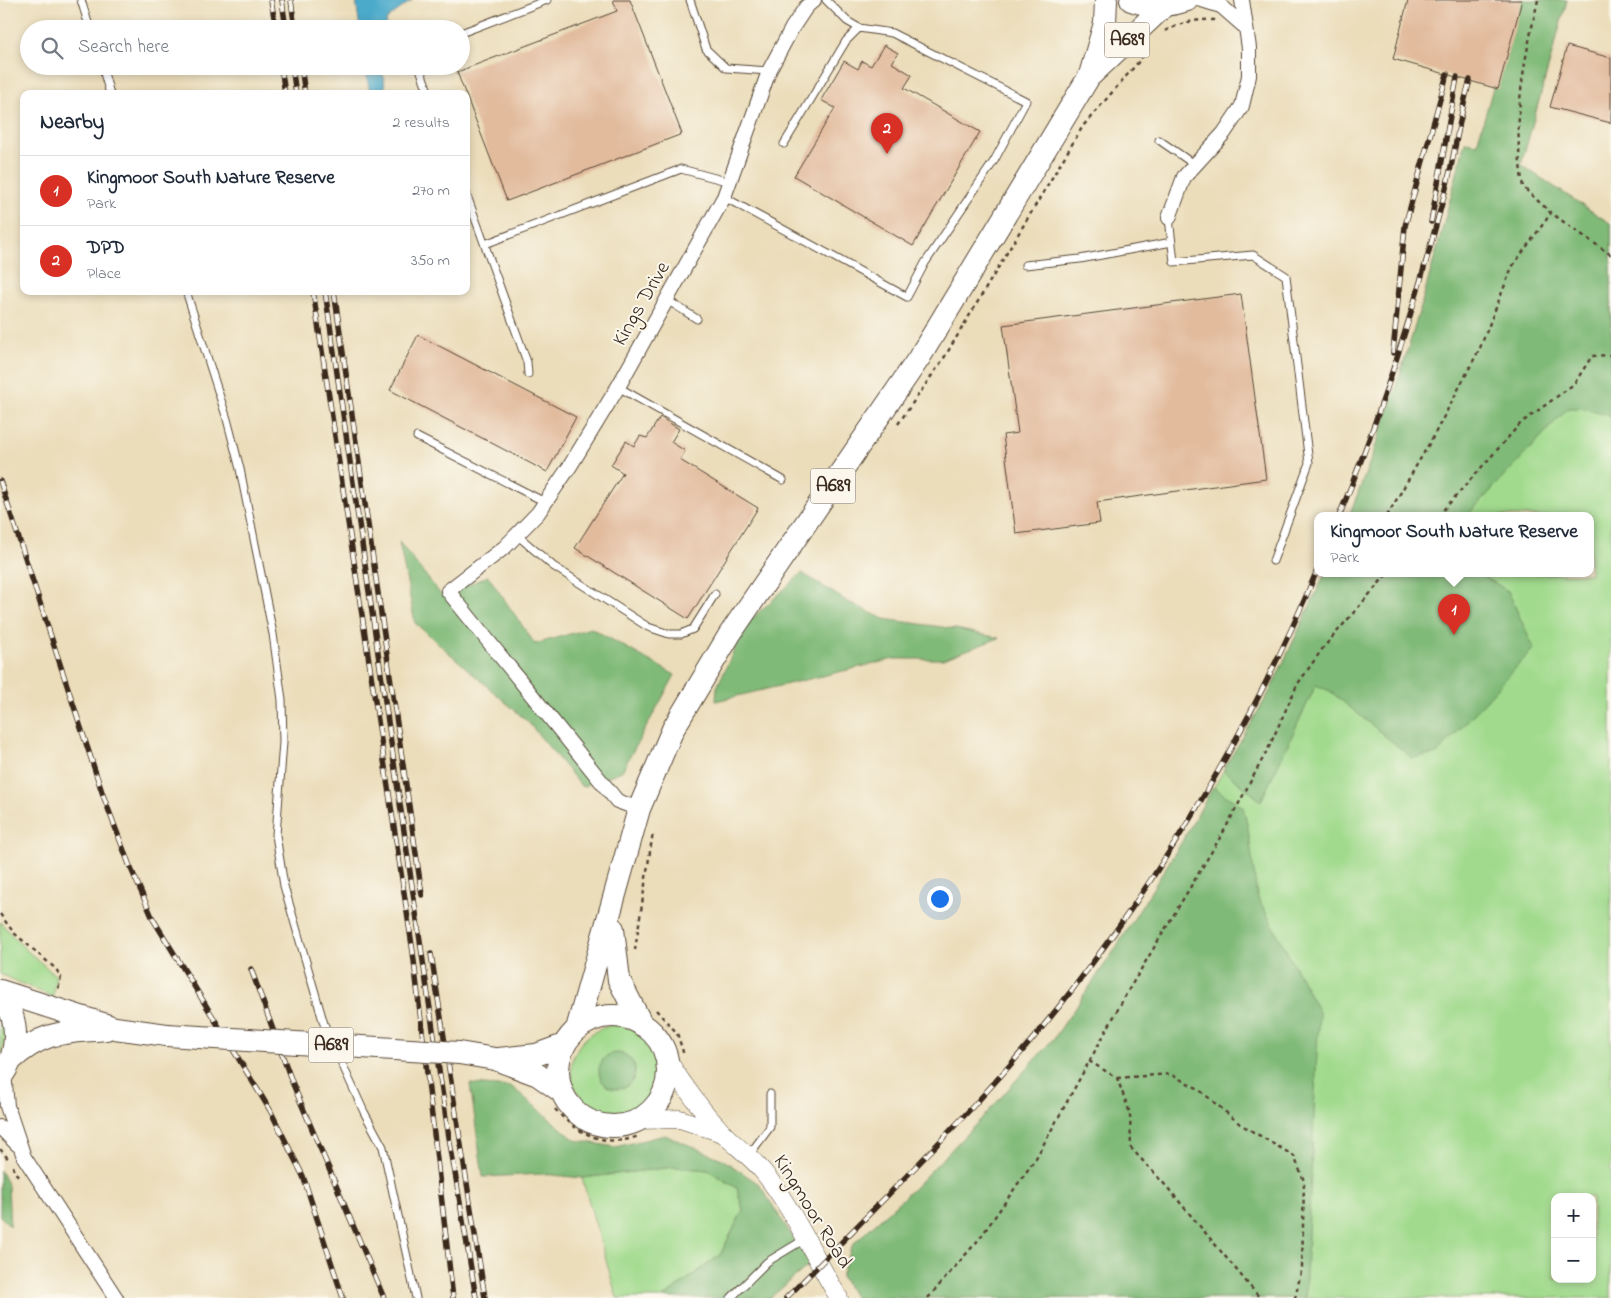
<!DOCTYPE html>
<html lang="en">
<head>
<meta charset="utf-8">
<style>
	:root { --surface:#fff; --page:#f6f6f7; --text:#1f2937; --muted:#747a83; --line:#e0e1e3; --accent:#d93025 }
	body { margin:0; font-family:"Indie Flower",sans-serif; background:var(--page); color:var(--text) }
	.controls { position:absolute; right:15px; bottom:15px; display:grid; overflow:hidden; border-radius:10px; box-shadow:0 2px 8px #0003 }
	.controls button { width:45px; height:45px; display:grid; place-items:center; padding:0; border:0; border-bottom:1px solid var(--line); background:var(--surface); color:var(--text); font:25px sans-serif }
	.you { position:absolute; left:939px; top:898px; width:18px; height:18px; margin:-12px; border:4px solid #fff; border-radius:50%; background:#1a73e8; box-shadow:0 0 0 8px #1a73e833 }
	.badge { display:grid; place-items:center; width:32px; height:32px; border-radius:50%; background:var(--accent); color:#fff; font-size:16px; font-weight:700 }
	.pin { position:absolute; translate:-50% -41px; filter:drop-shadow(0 1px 2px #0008) }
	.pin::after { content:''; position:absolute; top:26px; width:18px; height:15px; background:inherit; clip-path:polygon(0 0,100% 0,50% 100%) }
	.popup { position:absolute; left:1314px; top:512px; width:280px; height:65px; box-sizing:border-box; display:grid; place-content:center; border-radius:10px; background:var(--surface); filter:drop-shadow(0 1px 4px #0005); font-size:16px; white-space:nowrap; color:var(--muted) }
	.popup b { font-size:19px; color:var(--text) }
	.popup::after { content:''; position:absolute; left:50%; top:100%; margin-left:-10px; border:10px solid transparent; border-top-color:var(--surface) }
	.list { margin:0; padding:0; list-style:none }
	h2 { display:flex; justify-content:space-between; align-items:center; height:65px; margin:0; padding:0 20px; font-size:21px }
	h2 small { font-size:16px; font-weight:400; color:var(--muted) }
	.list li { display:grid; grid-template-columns:32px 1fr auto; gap:15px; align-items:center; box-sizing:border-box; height:70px; padding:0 20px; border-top:1px solid var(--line) }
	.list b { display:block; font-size:19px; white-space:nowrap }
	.list p { margin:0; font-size:16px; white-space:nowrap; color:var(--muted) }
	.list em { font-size:16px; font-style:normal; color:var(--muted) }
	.icon { flex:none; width:28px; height:28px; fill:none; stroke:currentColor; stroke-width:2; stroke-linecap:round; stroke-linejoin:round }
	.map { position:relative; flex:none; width:1611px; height:1298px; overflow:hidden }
	.search { position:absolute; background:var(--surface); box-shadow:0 2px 8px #0003; left:20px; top:20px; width:450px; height:55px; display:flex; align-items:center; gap:12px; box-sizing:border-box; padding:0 18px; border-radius:28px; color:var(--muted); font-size:19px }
	.panel { position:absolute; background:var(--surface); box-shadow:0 2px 8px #0003; left:20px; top:90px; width:450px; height:205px; border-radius:10px }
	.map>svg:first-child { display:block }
	.green { fill:#a1da8d; stroke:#6e8256; fill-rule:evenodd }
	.forest { fill:#80ba78; stroke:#5e724b }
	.water { fill:#4baaca; stroke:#436a74 }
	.building { fill:#e2bb9d }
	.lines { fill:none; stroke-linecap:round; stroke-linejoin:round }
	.service-casing { stroke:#554535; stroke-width:9 }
	.minor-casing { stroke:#554535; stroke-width:16 }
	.tertiary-casing { stroke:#554535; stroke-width:19 }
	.trunk-casing { stroke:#554535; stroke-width:24 }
	.path { stroke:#554535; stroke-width:2.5; stroke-dasharray:4 4; stroke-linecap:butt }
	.service { stroke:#fff; stroke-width:7 }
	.minor { stroke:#fff; stroke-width:14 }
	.tertiary { stroke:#fff; stroke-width:18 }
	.trunk { stroke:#fff; stroke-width:22 }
	.rail-casing { stroke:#3b2a1e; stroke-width:5.5 }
	.rail { stroke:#fbf7ec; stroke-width:4; stroke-dasharray:11; stroke-linecap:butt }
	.trunk-bridge-casing { stroke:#554535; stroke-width:24; stroke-linecap:butt }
	.trunk-bridge { stroke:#fff; stroke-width:22 }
	.labels { text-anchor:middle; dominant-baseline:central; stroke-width:4; stroke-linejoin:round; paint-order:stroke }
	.shield { fill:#fbf7ec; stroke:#75685c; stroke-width:1 }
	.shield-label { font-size:20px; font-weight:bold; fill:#3b2a1e }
	.street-label { font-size:21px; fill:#3b2a1e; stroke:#fbf7ec }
</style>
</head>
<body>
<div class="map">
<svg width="1611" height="1298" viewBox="0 0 1611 1298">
	<rect width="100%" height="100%" fill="#fbf7ec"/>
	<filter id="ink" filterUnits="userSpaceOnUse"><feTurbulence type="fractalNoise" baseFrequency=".02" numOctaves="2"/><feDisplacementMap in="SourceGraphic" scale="10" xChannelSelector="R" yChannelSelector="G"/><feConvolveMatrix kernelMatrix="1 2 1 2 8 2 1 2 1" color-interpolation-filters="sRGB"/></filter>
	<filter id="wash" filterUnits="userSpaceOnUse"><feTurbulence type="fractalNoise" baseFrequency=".0096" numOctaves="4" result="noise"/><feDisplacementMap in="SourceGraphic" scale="20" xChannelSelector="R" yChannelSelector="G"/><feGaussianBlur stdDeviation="1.12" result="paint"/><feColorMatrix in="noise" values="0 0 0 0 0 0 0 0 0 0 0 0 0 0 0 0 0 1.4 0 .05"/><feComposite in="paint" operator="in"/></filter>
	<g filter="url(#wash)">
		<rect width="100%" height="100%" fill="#ebddba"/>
		<path class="green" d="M1567 0 1521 165 1611 224V1298H855L841 1276 853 1244 913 1189 988 1112 1055 1037 1112 954 1180 845 1269 693 1325 574H1590V516H1349C1398 395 1433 269 1465 142L1477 144 1489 104ZM1555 1197H1592V1279H1555Z
			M0 922 24 948 56 976 53 997 0 974Z
			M0 1012 6 1034 0 1058Z
			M613 1025C683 1029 667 1127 605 1112 593 1109 582 1101 576 1090 561 1059 583 1031 613 1025ZM625 1055C634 1061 637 1069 633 1080L601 1078 600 1071 603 1060Z
			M674 1167 708 1170 737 1188 743 1210 720 1255 663 1298H617L582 1178Z"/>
		<path class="forest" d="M1518 0H1567L1521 165 1611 224V417C1597 410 1584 408 1568 408L1467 516H1349C1398 395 1433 269 1465 142L1477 144Z
			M399 542 442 596 488 576 535 644 591 628 675 675 622 771 582 787 528 722 415 623Z
			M802 573 848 602 884 619 956 629 999 638 943 659H894L716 701 717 687 746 624Z
			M1325 574H1480L1508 591 1534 648 1437 754 1412 758 1330 691 1316 685 1261 801 1223 770 1269 693Z
			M1213 787 1243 807 1248 828 1257 896 1319 1012 1305 1298H855L841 1276 853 1244 913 1189 988 1112 1055 1037 1112 954 1180 845Z
			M599 1071a18 18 0 1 1 36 0a18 18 0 1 1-36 0Z
			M470 1084 512 1087 575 1140 615 1147 665 1135 722 1159 759 1184 810 1264 770 1298H663L720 1255 743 1210 737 1188 708 1170 674 1167 582 1178 542 1174 483 1177Z
			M0 1170 8 1186 10 1226 0 1216Z"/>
		<path class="water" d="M356 0H412L387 19 385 29H360Z
			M365 66H382L386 94H370Z"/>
		<g id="blocks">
			<path class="building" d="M613 0H630L682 134 507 201 457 72 617 11Z
				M1408 0H1522L1498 89 1393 59Z
				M884 45 898 53 892 63 912 75 904 88 980 132 913 246 794 176 835 108 821 100 844 61 858 69 862 61 871 66Z
				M1567 46 1611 58V123L1550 107Z
				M1241 294 1266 479 1097 502 1100 523 1016 534 1003 435 1018 433 1003 325Z
				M418 335 576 417 547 472 390 390Z
				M660 417 679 429 671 442 685 451 680 460 758 508 688 619 575 548 623 473 611 465 626 441 634 446 640 436 647 438Z"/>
		</g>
	</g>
	<g filter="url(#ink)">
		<use href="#blocks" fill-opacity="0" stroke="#554535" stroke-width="1"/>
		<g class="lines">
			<g class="service-casing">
				<path id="service" d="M81 0 90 29
					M690 0 706 49 726 68 769 71
					M461 33 547 0
					M102 66 110 94
					M419 66 429 94
					M1159 140 1195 165
					M784 144 846 41 859 28
					M466 193 527 362 528 374
					M724 197 907 297 925 263 994 161 1026 101 892 33 859 28 847 21 826 0
					M1169 218 1174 262 1253 255 1286 276 1309 463 1273 561
					M485 244 681 169 730 182
					M1025 265 1080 259 1172 242
					M186 291 227 419 240 469 273 634 282 700 283 742 276 835 284 886 324 1024 364 1112 383 1147 416 1298
					M667 300 697 319
					M618 387 783 480
					M417 437 545 502
					M517 535 553 566 648 627 669 634H681L693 629 715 594
					M749 1155 770 1127V1094
					M731 1298 767 1262 805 1239"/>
			</g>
			<g class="minor-casing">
				<path id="minor" d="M1202 0 1221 6 1245 27
					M1169 218 1184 177 1224 133 1242 106 1249 76V48L1242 0
					M639 809 617 801 448 591 505 547 538 513 570 466 618 387 724 197 769 71 792 28 806 7 814 0
					M4 1073 7 1106 24 1157 116 1298
					M0 1127 18 1145"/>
			</g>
			<g class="tertiary-casing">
				<path id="tertiary" d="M667 1059C683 1085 701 1110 722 1132 736 1147 752 1157 765 1174 795 1212 814 1257 839 1298
					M638 1120 680 1119 722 1133"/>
			</g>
			<g class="trunk-casing">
				<path id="trunk" d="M1131 0C1150 7 1169 6 1187 0
					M1091 75 1165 5
					M613 929 619 980 642 1025
					M0 991 115 1028 167 1035
					M0 995C21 1018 19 1055 0 1078
					M558 1071a55 55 0 1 1 110 0a55 55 0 1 1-110 0Z
					M577 1029 639 809 673 729 730 634 919 358 1090 75 1105 23 1106 0
					M495 1059 538 1075 562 1092
					M499 1059 536 1055 564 1045
					M11 1060C45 1030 63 1033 106 1029"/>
			</g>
			<path class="path" d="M1538 0C1523 66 1512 119 1523 187L1551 213 1611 255
				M1165 31C1182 23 1195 19 1214 20L1215 18
				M898 424 944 358 1083 126 1141 59 1145 50
				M1387 516 1432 439 1480 348 1512 267 1551 213
				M1438 516 1521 423 1574 384 1592 356 1611 355
				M0 914 14 933 56 969 61 977 58 990
				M635 950 653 832
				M656 1010 677 1033 684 1055
				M1089 1061 1117 1078 1130 1113 1131 1148 1167 1187 1260 1298
				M1117 1078 1170 1074 1197 1088 1240 1124 1294 1156 1304 1181 1302 1268 1295 1298
				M555 1109C576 1133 606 1149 638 1136
				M0 1149 10 1161
				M13 1166 14 1172 20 1177
				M928 1298 980 1238 1036 1158 1128 991 1224 831 1269 747 1297 685 1323 648 1387 574"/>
			<use href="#service" class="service"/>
			<use href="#minor" class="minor"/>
			<use href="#tertiary" class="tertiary"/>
			<use href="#trunk" class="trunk"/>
			<g class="rail-casing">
				<path id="rail" d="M271 0 276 29
					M282 0 286 29
					M291 0 295 29
					M281 66 285 94
					M292 66 296 94
					M301 66 305 94
					M1431 222 1457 77
					M313 291 413 952 453 1298
					M325 291 447 1125 476 1298
					M334 291 422 895
					M1393 353 1405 226 1447 74
					M0 481 103 795 129 864 153 919 270 1110 303 1176 343 1298
					M1339 516C1383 411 1416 302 1445 192 1455 155 1459 117 1470 80
					M431 954 485 1298
					M251 969 292 1082 384 1298
					M786 1298C820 1265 852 1231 886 1197 951 1131 1015 1064 1072 990 1171 861 1256 718 1318 568"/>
			</g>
			<use href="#rail" class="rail"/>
			<g class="trunk-bridge-casing">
				<path id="trunk-bridge" d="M167 1035 459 1053 495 1059"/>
			</g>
			<use href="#trunk-bridge" class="trunk-bridge"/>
		</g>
	</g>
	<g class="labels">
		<g class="shield">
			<rect x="1104.5" y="22.5" width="45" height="35" rx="4"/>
			<rect x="810.5" y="468.5" width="45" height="35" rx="4"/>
			<rect x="308.5" y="1027.5" width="45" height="35" rx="4"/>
		</g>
		<g class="shield-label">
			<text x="1127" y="40">A689</text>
			<text x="833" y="486">A689</text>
			<text x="331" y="1045">A689</text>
		</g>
		<g class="street-label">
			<text transform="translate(642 304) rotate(-60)">Kings Drive</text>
			<text transform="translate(812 1212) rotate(58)">Kingmoor Road</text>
		</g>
	</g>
</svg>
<div class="controls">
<button>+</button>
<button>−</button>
</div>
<div class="you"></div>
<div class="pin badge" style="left:1454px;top:635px">1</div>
<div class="popup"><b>Kingmoor South Nature Reserve</b>Park</div>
<div class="pin badge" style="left:887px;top:154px">2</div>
<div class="search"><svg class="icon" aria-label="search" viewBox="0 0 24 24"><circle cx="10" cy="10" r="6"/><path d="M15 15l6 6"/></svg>Search here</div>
<section class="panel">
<h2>Nearby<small>2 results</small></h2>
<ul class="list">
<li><span class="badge">1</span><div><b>Kingmoor South Nature Reserve</b><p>Park</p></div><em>270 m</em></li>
<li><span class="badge">2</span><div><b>DPD</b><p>Place</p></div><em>350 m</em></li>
</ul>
</section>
</div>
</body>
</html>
